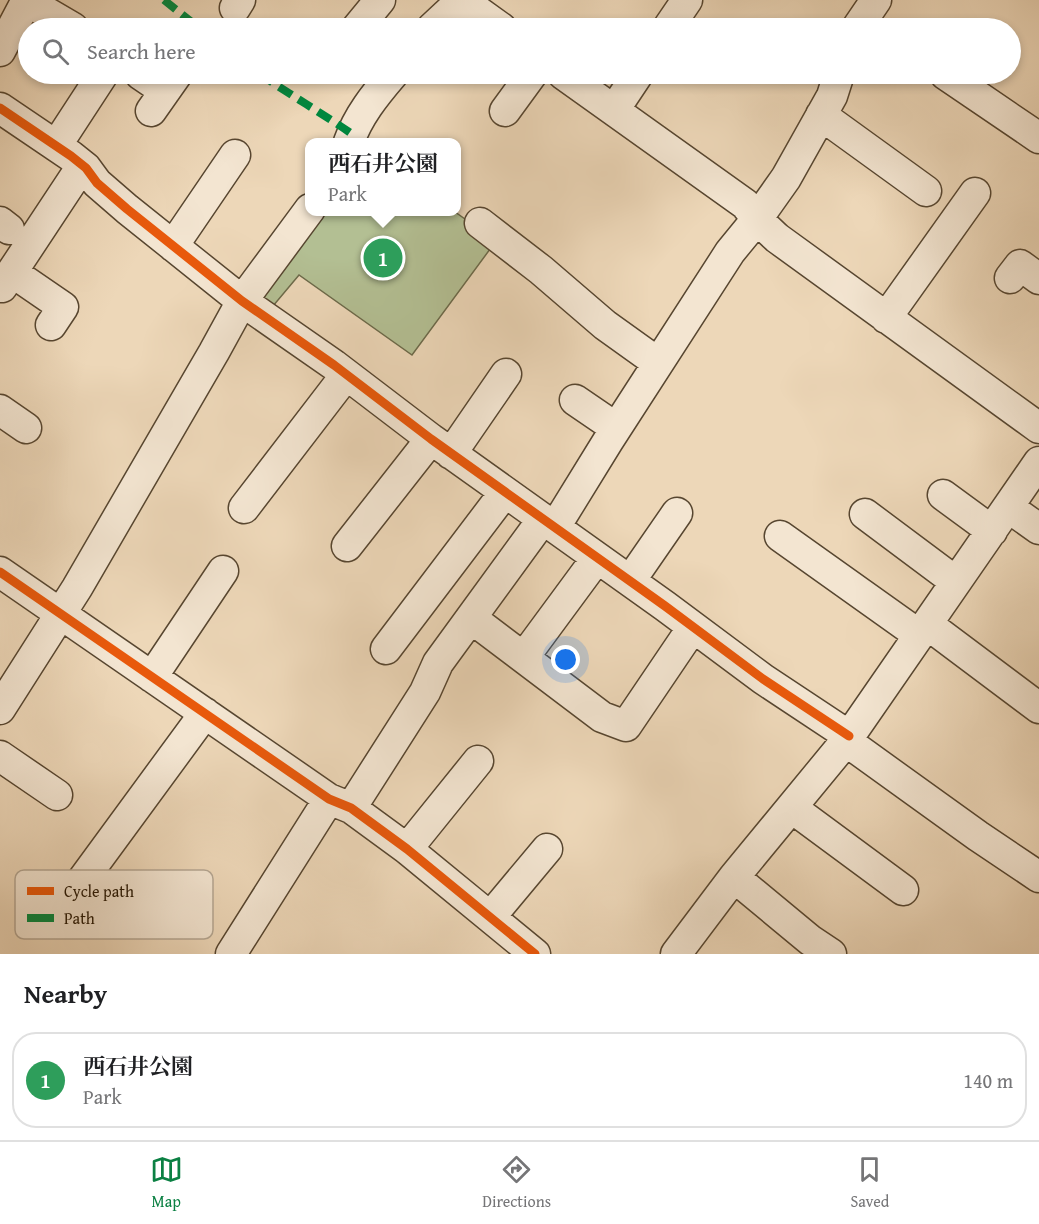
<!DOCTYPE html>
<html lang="en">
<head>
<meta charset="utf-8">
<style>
	:root { --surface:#fff; --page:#f6f6f6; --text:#202124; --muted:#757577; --line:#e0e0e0; --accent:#0b8043 }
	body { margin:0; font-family:"Gentium Book Plus","Noto Serif JP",serif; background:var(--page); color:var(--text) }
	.you { position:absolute; left:566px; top:660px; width:21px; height:21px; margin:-15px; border:4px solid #fff; border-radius:50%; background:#1a73e8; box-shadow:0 0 0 9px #1a73e833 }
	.badge { display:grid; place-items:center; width:39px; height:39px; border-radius:50%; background:var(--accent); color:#fff; font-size:20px; font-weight:700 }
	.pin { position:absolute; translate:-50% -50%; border:3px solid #fff; box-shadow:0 2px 6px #0006 }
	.popup { position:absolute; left:305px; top:138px; width:156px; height:78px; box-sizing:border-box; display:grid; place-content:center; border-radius:12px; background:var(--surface); filter:drop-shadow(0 2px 4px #0005); font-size:20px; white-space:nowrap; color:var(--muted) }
	.popup b { font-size:22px; color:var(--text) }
	.popup::after { content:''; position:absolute; left:50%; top:100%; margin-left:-12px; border:12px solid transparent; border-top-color:var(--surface) }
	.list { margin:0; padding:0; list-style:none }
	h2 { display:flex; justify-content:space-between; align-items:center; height:78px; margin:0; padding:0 24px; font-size:26px }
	h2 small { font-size:20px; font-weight:400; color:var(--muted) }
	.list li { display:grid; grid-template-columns:39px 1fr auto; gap:18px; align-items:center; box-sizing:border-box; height:96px; margin:0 12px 12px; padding:0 12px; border:2px solid var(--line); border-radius:24px }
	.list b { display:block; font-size:22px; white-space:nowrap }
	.list p { margin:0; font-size:20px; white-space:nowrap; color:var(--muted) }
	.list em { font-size:20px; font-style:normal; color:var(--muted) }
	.icon { flex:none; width:33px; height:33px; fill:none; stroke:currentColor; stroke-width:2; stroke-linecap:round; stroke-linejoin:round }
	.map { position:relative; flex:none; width:1039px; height:954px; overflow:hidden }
	.search { position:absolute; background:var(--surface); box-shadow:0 3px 9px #0003; left:18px; right:18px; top:18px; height:66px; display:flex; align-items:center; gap:15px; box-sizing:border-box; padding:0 21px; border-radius:33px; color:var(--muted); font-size:22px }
	.sheet { height:186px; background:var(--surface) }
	nav { display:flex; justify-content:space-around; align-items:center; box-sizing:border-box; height:84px; border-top:2px solid var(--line); background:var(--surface); font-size:16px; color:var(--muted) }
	nav a { display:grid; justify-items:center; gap:3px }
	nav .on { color:var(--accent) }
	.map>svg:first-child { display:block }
	.green { fill:#b3bf93; stroke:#6c6a4a; stroke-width:1.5 }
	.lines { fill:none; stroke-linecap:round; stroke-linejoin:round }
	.minor-casing { stroke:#574630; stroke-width:33 }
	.minor { stroke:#f3e5d1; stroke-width:30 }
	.quiet { stroke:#00873e; stroke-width:8; stroke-dasharray:15 8; stroke-linecap:butt }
	.cycleway-casing { stroke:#f3e5d1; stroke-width:13 }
	.cycleway { stroke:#e8590c; stroke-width:9 }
	.key { fill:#f3e5d1; stroke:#b5a793; stroke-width:1.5 }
	.key-label { font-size:16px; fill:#251502 }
</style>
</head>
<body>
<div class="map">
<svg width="1039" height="954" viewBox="0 0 1039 954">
	<rect width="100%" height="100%" fill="#edd7b8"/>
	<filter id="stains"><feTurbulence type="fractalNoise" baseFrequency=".00333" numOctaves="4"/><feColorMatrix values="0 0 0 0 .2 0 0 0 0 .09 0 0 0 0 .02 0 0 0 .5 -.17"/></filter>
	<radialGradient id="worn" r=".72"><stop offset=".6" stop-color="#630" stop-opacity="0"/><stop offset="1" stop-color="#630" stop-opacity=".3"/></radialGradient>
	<path class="green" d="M316 212H455L496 241 412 355 299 275 273 306 265 300 263 284Z"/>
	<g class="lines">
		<g class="minor-casing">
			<path id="minor" d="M462 0 501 28
				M27 1 73 28
				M235 8 240 0
				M357 28 380 0
				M432 28 462 0
				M668 28 687 0
				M857 28 876 0
				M0 51 27 0
				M140 74 165 91
				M563 74 745 204 757 219 777 238 1039 428
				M945 74 1039 138
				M0 108 71 156 86 168 97 183 127 209 242 301 334 365 431 439 665 606 763 679 849 736
				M614 110 638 74
				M151 111 177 74
				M505 111 532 74
				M821 115 926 191
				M349 142C358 116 375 95 393 74
				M56 146 103 74
				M0 222 9 229
				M480 223 541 270 605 325 658 363
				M173 246 235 155
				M12 272 63 307 51 325
				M1010 278 1020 265 1039 279
				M2 287 82 166
				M886 318 975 193
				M575 400 616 428
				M0 410 26 428
				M451 454 506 374
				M943 495 992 531
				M1008 507 1039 529
				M244 508 346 375
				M865 514 956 582
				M555 527 608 441 730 252 757 219 786 178 832 96 839 74
				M780 536 919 635
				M347 546 431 439
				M0 572 329 799 351 808 407 849 535 954
				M630 581 677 513
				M471 618 602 717 626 726 693 627
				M927 624 1039 708
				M386 649 505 492
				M524 657 597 558
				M152 677 223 571
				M0 709 77 588 214 352 242 301 310 209
				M846 741 978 836 1039 877
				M0 756 57 795
				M351 808 425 692 438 663 543 519
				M792 808 903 890
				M407 849 478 761
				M734 877 810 940 831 954
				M59 912 205 713
				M491 916 547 849
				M231 954 329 799
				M676 954 734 877 846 741 1039 462"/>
		</g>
		<use href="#minor" class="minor"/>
		<path class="quiet" d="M164 0 199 28
			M260 74C290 95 322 113 352 134"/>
		<g class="cycleway-casing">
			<path id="cycleway" d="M0 108 71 156 86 168 97 183 127 209 242 301 334 365 431 439 665 606 763 679 849 736
				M0 572 329 799 351 808 407 849 535 954"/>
		</g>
		<use href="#cycleway" class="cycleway"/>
	</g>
	<rect x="15" y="870" width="198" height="69" rx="9" class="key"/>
	<rect x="27" y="887" width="27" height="8" fill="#e8590c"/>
	<rect x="27" y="914" width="27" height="8" fill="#00873e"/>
	<g class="key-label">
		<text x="64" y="897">Cycle path</text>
		<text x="64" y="924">Path</text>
	</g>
	<rect width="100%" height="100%" filter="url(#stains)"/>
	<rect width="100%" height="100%" fill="url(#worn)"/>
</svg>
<div class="you"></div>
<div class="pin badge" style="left:383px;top:258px;background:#2e9e5b">1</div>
<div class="popup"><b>西石井公園</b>Park</div>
<div class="search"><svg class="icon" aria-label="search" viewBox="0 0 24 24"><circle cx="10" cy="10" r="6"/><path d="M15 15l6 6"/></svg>Search here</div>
</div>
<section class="sheet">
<h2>Nearby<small></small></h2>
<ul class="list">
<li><span class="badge" style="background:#2e9e5b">1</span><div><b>西石井公園</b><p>Park</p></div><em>140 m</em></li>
</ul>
</section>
<nav>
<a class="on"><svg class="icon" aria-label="map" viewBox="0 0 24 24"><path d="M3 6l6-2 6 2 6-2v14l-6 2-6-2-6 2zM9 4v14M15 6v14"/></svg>Map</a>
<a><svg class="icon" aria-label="directions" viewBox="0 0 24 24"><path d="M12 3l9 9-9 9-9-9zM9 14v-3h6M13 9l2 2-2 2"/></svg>Directions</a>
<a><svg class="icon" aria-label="saved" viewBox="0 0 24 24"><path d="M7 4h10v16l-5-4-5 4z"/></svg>Saved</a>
</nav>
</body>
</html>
